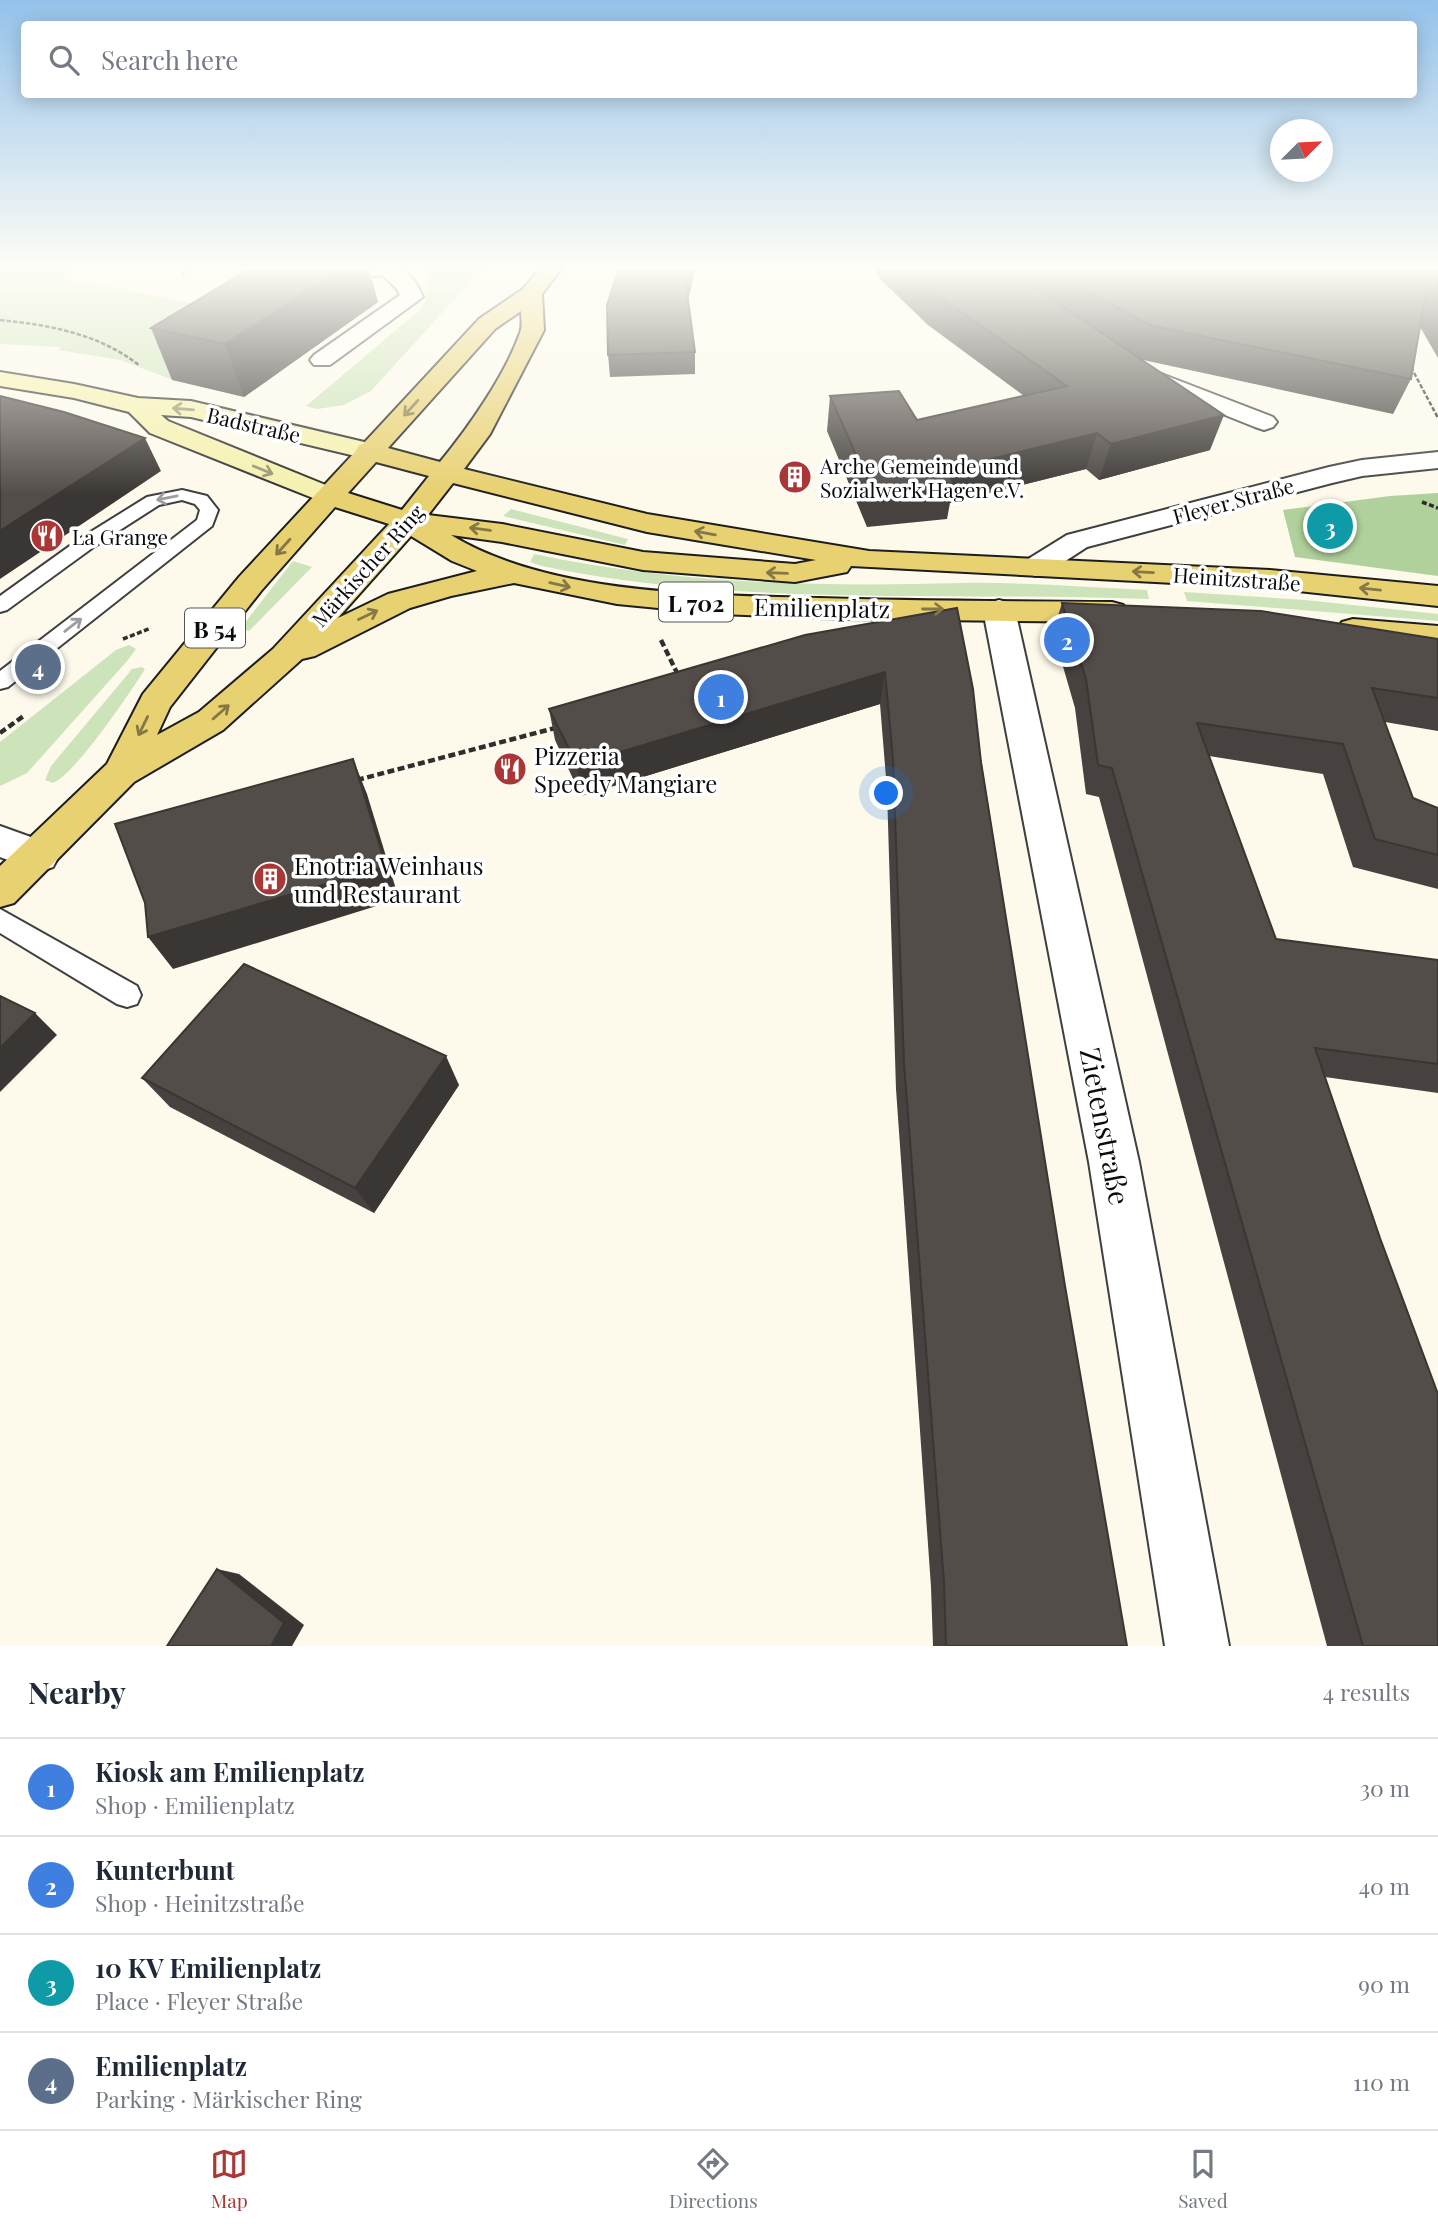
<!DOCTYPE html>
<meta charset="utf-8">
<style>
body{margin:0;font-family:"Playfair Display",serif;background:#f6f6f7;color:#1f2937}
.compass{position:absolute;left:1270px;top:119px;width:63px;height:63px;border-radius:50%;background:#fff;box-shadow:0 4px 18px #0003;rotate:66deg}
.you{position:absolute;left:887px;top:794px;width:24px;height:24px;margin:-18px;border:5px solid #fff;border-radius:50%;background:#1a73e8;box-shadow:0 0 0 10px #1a73e833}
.badge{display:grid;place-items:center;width:46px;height:46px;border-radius:50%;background:#aa3635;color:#fff;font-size:23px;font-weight:700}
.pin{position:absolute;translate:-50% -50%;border:4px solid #fff;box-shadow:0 2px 7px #0006}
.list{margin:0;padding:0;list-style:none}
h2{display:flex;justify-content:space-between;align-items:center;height:91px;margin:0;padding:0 28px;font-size:30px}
h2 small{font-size:23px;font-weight:400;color:#747a83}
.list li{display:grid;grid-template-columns:46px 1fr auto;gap:21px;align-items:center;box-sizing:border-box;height:98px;padding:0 28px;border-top:2px solid #e0e1e3}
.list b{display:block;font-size:26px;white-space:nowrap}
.list p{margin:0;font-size:23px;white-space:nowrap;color:#747a83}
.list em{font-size:23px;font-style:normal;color:#747a83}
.icon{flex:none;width:38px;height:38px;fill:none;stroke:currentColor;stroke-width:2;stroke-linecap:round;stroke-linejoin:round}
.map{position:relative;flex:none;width:1438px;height:1646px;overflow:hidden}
.search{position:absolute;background:#fff;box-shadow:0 4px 18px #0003;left:21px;right:21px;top:21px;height:77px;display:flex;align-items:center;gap:18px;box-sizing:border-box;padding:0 24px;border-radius:7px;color:#747a83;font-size:26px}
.sheet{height:483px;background:#fff}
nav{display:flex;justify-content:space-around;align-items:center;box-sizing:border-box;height:98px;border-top:2px solid #e0e1e3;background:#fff;font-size:19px;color:#747a83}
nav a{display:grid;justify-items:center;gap:4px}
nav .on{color:#aa3635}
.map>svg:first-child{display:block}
.green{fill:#cde3ba}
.forest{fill:#b1d19c}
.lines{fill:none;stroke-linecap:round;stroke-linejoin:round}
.lane-casing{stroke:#3f3f3f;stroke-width:4}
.street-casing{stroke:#3f3f3f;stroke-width:4}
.secondary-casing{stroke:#2e2e2e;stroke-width:4}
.primary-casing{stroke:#1d1d1d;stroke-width:4}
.path-far2{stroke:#2e2e2e;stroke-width:2.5;stroke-dasharray:4.5 2;stroke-linecap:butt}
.path-far1{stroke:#2e2e2e;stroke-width:3.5;stroke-dasharray:5 2.5;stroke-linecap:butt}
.path{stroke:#2e2e2e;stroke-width:4.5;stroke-dasharray:7 3.5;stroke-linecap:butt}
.lane{fill:#fff;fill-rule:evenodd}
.street{fill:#fff;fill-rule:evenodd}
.secondary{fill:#f5f1af;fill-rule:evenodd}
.primary{fill:#e8d171;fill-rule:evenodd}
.wall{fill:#47423f}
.shaded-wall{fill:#3a3633}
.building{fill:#534d49;stroke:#3a3633;stroke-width:2}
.oneway{stroke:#857844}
.oneway2{stroke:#98956e}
.oneway3{stroke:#9e9e9e}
.labels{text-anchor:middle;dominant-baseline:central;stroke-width:7;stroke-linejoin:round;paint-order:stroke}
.far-street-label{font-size:21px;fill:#0c0c0c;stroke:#fff}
.far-poi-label{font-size:21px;fill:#0c0c0c;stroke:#fff;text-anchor:start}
.shield{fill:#fff;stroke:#555;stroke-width:2}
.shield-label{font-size:23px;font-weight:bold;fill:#0c0c0c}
.street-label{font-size:24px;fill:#0c0c0c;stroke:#fff}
.poi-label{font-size:24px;fill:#0c0c0c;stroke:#fff;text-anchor:start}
.near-street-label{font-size:28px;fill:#0c0c0c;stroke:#fff}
</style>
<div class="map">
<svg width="1438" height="1646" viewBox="0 0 1438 1646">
<rect width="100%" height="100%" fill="#fdfaec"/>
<g class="green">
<path d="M0,265H81L60,278L212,307L173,380L120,360L58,350L61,347L0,344Z"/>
<path d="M430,265H489L459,294L371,391L344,405L317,409L306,406L421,309C430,294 425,281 430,265Z"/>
<path d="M511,509L628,539L625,545L503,516Z"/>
<path d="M534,554C675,584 817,587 961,583C1023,582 1085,587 1147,590L1149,599C947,591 742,608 542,566L530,562Z"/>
<path d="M293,561L312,567L249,631L240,629Z"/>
<path d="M1184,592L1305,600L1438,614V621L1187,601Z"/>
<path d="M129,645L136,649L128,660L27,773L0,786V742L116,650Z"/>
<path d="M142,667L145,669C130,693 76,773 53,783L45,780L51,766L128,674L132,669Z"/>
</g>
<path class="forest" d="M1438,493V576L1295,557L1283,510L1390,496Z"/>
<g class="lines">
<defs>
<g id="lane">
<path d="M313,265L358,268L402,265C381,283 341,277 316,271Z"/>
<path d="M182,490L207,496L218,510L212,526L8,687L0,689V671L197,520L200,510L195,504L182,500L159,505L95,546L7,610L0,612V596L81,538L147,497Z"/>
<path d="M0,909L137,986L141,995L137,1004L127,1007L117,1004L0,933Z"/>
</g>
<g id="street">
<path d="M379,265C403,265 414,276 423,297L330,365H314L310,360L314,355L400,295C395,282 384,280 377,269Z"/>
<path d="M1146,368L1273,417L1277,422L1273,427L1264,430L1255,427L1137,380L1134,375L1137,370Z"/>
<path d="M1438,452V468L1362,476L1332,483L1087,547L1047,573L1036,576L1025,573L1021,567L1025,561L1067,535L1329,467L1362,460Z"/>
<path d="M999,600L1010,603L1015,610L1139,1162L1229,1646H1165L1089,1162L983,610L988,603Z"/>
<path d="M0,826L53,845L59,856L53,867L39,872L0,857Z"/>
</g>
<path id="secondary" d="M0,372L74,384L138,398L191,401L377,445L381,451L377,457L368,459L191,417L161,415L168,421L338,490L342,496L338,502L328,504L150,433L129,412L74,398L0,386Z"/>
<g id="primary">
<path d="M543,265H564L542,294L544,330L490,434L464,469L647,514L869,551L1270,570L1438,586V606L1270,588L851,566L847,572L795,582L643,570L502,542L451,535C550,595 706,595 819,598C917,601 1014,601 1112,602L1123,605L1128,612L1123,619L1112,622L844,619L720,614L617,604L514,583L451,596L410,608L315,656L302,659L223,730L134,782L14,903L0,907V866L107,764L143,694L239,577L355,452L359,445L363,444L479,319L523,289ZM521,311C521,318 523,326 520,333C505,375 469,427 440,462L388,448L495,329ZM376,462L429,476L402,510L348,493ZM453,483L647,532L816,560L795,564L643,552L502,524L428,515ZM335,507L389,524L273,649L199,712L157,735L170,707L261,591ZM411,536L452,561L477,571L388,594L338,618Z"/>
<path d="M1353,619L1438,626V648L1342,636L1337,629L1342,622Z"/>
</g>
</defs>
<use href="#lane" class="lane-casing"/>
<use href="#street" class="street-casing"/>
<use href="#secondary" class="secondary-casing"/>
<use href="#primary" class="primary-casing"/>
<g class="path-far2">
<path d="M182,275L191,265"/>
<path d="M0,320C50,325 100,334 140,366"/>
<path d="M1411,367L1438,418"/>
</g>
<g class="path-far1">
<path d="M1422,502L1438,508"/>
<path d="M123,639L151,628"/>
</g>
<g class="path">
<path d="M661,640L679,677"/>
<path d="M0,733L25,715"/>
<path d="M357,780L555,728"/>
</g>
<use href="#lane" class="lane"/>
<use href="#street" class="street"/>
<use href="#secondary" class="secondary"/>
<use href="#primary" class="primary"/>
</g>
<g class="wall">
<path d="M627,265H696L688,299L695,352V374L610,377L608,355Z"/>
<path d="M872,265H1438V358L1420,327L1411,379L1393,414L1143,360L1210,450L1099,480L1086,469L950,503L947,519L867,527L827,431L830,396L917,420L1024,396L928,325L880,279Z"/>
<path d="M378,302L244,397L172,380L151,328Z"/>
<path d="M1062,603L1438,639V731L1385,722L1413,798L1438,808V889L1353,867L1323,774L1209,756L1276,939L1438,960V1093L1325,1077L1438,1646H1327L1099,797L1086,794L1075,708L1053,632Z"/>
<path d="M957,608L1065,1286L1127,1646H933L931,1587L896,1089L887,790L880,704L581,796L555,740L549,709Z"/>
<path d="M142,1078L459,1085L374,1213L170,1107Z"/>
</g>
<g class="shaded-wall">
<path d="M347,265H368L378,302L244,397L225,344Z"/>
<path d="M691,265H696L687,306L686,285Z"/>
<path d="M1224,415L1210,450L1099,480L1111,444Z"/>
<path d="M1097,433L1086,469L950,503L954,483L946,470Z"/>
<path d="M145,438L161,471L0,579V531Z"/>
<path d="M885,672L880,704L581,796L577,765Z"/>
<path d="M353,759L367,794L399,899L173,969L148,937Z"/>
<path d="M35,1013L57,1035L0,1092V1048Z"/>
<path d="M446,1056L459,1085L374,1213L355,1188Z"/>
<path d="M217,1569L239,1574L304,1625L292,1646H271Z"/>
</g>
<g class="building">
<path d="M256,265H347L225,344L151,328Z"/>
<path d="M627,265H691L686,285L695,352L608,355L607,305L619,269L626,270Z"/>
<path d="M903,265H1004L1014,274L1224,415L1111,444L1097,433L946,470L954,483L872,491L830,396L899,391L917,420L1067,386L933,292Z"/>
<path d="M1044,265H1355L1374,270L1383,265H1438V295L1428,280L1411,379L1153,326L1064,280Z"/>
<path d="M0,396L64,412L145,438L0,531Z"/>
<path d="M1062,603L1261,611L1438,639V698L1372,688L1413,798L1438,808V855L1375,839L1343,744L1197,723L1276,939L1438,960V1064L1315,1048L1380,1238L1438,1394V1646H1363L1112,768L1098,765L1086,679Z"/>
<path d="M957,608L973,689L981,762L1065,1286L1127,1646H946L944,1582L904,1063L893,759L885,672L577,765L549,709L805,635Z"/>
<path d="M353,759L386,866L148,937L145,903L115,824Z"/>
<path d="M244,964L446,1056L355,1188L142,1078Z"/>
<path d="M0,996L35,1013L0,1048Z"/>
<path d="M217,1569L284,1623L271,1646H167Z"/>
</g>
<defs><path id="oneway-shaft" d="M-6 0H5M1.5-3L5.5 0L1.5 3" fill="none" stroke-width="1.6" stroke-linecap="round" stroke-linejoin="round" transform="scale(1.75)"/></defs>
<g class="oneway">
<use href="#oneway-shaft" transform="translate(411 408) rotate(132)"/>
<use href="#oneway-shaft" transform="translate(480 529) rotate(-172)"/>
<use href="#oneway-shaft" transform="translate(705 533) rotate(-170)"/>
<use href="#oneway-shaft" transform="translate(283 547) rotate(132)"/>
<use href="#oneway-shaft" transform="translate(1143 572) rotate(-177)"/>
<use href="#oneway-shaft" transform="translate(777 573) rotate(-178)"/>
<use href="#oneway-shaft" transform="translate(560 585) rotate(13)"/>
<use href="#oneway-shaft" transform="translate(1370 589) rotate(-174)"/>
<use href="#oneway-shaft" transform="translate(933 609)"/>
<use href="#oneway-shaft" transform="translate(368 615) rotate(-25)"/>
<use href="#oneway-shaft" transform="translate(221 712) rotate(-41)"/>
<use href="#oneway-shaft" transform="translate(143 726) rotate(116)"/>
</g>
<g class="oneway2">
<use href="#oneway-shaft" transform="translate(183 409) rotate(-175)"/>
<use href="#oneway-shaft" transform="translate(263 470) rotate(22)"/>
</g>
<g class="oneway3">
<use href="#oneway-shaft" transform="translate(167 498) rotate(169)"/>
<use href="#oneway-shaft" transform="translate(73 625) rotate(-38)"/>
</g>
<linearGradient id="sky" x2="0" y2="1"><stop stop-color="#94c2ea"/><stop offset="0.54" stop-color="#fefdf6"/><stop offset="1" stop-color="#fefdf6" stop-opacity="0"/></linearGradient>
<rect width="1438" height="495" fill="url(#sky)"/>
<defs>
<symbol id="building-disc" viewBox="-11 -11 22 22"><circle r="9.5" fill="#aa3635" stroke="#fff"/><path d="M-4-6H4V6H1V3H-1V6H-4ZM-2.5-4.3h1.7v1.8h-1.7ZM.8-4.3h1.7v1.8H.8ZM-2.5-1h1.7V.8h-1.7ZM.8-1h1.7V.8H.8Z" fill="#fff"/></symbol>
<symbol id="restaurant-disc" viewBox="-11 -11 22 22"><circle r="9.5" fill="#aa3635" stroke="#fff"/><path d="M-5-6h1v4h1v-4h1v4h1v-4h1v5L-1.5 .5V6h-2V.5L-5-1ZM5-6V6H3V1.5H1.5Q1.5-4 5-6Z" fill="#fff"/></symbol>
</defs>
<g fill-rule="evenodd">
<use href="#building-disc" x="776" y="458" width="38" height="38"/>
<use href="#restaurant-disc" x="28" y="517" width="38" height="38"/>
<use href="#restaurant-disc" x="491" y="750" width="38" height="38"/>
<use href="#building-disc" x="251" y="860" width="38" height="38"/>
</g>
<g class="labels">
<g class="far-street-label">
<text transform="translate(254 424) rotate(13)">Badstraße</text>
<text transform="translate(1233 500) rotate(-15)">Fleyer Straße</text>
<text transform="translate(367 565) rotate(-48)">Märkischer Ring</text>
<text transform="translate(1237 578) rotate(4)">Heinitzstraße</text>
</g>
<g class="far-poi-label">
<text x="820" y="465">Arche Gemeinde und<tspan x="820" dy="24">Sozialwerk Hagen e.V.</tspan></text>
<text x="72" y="536">La Grange</text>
</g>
<g class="shield">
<rect x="659" y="582.5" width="74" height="39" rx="5"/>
<rect x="185" y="608.5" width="60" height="39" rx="5"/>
</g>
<g class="shield-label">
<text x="696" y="602">L 702</text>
<text x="215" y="628">B 54</text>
</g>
<g class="street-label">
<text transform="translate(822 607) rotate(1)">Emilienplatz</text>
</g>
<g class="poi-label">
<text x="534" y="755">Pizzeria<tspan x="534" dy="28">Speedy Mangiare</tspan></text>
<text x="294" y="865">Enotria Weinhaus<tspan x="294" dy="28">und Restaurant</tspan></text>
</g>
<g class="near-street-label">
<text transform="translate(1106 1126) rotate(79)">Zietenstraße</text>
</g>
</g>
</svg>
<svg class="compass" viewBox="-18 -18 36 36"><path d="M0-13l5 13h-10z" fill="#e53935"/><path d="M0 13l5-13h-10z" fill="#747a83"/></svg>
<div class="you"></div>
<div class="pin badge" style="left:721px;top:697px;background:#3f7fe0">1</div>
<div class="pin badge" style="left:1067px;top:640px;background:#3f7fe0">2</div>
<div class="pin badge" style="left:1330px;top:526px;background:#0f9aa8">3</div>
<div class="pin badge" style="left:38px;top:667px;background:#5c6f8a">4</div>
<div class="search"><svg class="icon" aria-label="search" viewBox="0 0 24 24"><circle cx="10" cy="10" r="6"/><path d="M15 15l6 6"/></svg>Search here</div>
</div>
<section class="sheet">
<h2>Nearby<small>4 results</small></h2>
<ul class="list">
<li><span class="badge" style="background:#3f7fe0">1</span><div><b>Kiosk am Emilienplatz</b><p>Shop · Emilienplatz</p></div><em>30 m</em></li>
<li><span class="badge" style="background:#3f7fe0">2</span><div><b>Kunterbunt</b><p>Shop · Heinitzstraße</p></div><em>40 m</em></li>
<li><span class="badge" style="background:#0f9aa8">3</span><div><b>10 KV Emilienplatz</b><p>Place · Fleyer Straße</p></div><em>90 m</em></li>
<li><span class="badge" style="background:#5c6f8a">4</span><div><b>Emilienplatz</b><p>Parking · Märkischer Ring</p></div><em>110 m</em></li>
</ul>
</section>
<nav>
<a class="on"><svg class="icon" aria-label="map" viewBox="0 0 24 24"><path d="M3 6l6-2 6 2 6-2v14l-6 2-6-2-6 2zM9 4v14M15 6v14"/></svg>Map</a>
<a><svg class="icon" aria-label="directions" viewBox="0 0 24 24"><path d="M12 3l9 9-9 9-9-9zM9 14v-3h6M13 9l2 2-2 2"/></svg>Directions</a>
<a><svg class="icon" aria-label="saved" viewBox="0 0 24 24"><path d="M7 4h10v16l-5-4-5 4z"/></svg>Saved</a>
</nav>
